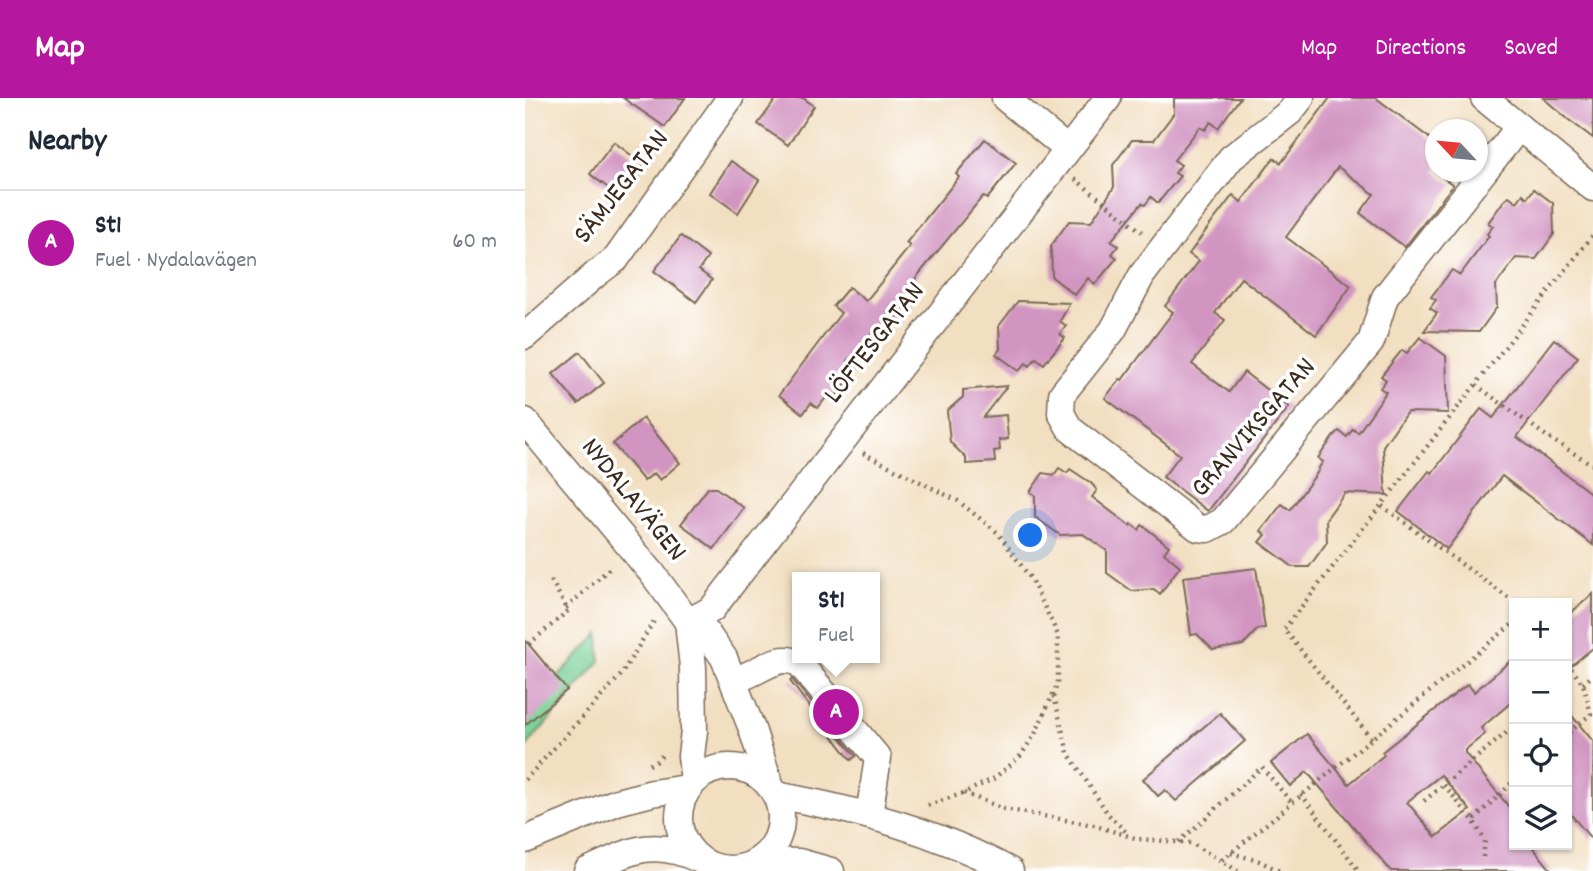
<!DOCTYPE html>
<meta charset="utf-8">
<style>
body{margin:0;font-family:Dekko,sans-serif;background:#f2f2f3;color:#1f2937}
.controls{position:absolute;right:21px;bottom:21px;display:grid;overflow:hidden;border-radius:0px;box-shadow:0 2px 5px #0004}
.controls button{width:63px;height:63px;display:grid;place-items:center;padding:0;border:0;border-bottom:2px solid #e0e1e3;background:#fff;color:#1f2937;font:35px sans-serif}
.compass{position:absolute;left:900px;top:21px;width:63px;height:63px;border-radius:50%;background:#fff;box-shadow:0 2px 5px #0004;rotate:296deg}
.you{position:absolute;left:506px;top:438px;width:24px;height:24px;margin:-18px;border:5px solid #fff;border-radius:50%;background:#1a73e8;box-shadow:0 0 0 10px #1a73e833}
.badge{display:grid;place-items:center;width:46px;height:46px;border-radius:50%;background:#b5179e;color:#fff;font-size:23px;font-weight:700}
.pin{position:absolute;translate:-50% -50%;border:4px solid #fff;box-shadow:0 2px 7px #0006}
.popup{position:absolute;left:267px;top:474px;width:88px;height:91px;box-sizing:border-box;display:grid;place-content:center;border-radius:0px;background:#fff;filter:drop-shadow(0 2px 5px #0005);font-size:23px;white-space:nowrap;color:#747a83}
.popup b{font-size:26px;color:#1f2937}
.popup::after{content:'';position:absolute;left:50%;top:100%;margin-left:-14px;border:14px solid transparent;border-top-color:#fff}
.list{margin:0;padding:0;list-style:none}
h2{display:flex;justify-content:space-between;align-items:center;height:91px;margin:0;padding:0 28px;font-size:30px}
h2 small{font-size:23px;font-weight:400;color:#747a83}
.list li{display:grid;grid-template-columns:46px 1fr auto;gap:21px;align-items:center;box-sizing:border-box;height:105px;padding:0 28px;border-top:2px solid #e0e1e3}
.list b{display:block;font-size:26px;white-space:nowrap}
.list p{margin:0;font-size:23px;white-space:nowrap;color:#747a83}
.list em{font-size:23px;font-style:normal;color:#747a83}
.icon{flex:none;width:38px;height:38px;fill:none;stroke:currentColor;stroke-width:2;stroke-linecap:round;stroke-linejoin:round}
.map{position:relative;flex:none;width:1068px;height:773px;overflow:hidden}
header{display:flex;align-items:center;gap:42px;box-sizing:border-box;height:98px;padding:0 35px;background:#b5179e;color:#fff}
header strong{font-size:33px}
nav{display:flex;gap:38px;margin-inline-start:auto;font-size:24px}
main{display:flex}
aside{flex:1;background:#fff}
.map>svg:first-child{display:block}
.green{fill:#76ce93;stroke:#587c58;stroke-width:2}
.building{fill:#d295c2;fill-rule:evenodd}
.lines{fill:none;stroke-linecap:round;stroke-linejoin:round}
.minor-casing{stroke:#7b6957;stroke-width:29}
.path{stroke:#7b6957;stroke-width:4.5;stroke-dasharray:2 5;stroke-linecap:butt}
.minor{stroke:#fff;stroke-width:26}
.labels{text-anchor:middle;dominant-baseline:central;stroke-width:7;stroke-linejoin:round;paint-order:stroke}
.street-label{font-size:28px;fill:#3b2a1e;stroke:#fff}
</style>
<header>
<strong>Map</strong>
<nav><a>Map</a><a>Directions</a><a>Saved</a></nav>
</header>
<main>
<aside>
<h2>Nearby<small></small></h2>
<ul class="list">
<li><span class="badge">A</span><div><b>St1</b><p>Fuel · Nydalavägen</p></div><em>60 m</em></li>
</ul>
</aside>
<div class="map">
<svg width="1068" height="773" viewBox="0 0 1068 773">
<rect width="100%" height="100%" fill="#fff"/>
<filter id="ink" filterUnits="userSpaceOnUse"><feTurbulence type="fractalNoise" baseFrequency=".0143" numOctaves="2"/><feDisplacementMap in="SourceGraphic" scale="14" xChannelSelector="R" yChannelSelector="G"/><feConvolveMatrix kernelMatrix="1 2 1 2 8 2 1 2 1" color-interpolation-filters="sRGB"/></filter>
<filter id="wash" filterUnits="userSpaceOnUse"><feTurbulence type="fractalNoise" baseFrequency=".00686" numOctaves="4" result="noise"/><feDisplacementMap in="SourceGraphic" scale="28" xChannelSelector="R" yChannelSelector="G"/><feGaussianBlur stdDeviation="1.57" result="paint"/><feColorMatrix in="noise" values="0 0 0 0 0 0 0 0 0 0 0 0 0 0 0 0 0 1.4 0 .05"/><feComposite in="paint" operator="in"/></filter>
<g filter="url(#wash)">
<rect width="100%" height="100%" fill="#f2dfc1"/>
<path class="green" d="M74,536L75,563L0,650V612Z"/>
<g id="blocks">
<g class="building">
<path d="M98,0H160L140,29Z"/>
<path d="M252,0H278L289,8L263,47L233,26Z"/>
<path d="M649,0H715L693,30L686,24L680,32L675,29L649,62L656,67L650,75L655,78L633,105L626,99L620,107L617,105L586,143L593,148L587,156L592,160L570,186L563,180L550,197L527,179L526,148L544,123L566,124L589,89L588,67L607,42H629L649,15Z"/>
<path d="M805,0H851L911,45V74L928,87L880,149L835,115L849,96L813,69L761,139L826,188L791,237L716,180L690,215L700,222L667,266L704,294L719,274L764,309L683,413L638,379L655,357L580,300L595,281L597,282L648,214L640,208L674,163L664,156L682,131L708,97L716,104L749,60L756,65Z"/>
<path d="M1018,0H1068V40L1044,22Z"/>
<path d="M460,41L491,65L462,101L458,98L381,192L389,199L361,233L354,227L323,263L332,271L308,302L303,297L293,310L286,305L278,316L254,297L316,215L308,208L324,189L341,203L385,148L381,145L434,79L431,76Z"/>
<path d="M89,44L119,67L95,99L65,76Z"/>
<path d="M206,63L234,82L213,115L185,95Z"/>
<path d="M1009,91L1028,105L1029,136L1011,161L991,160L971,187L972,209L954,234L899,233L912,215L905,210L911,202L906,199L927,172L935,177L964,138L962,136L968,128L963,125L978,104L984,98L992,104L998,96L1002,100Z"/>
<path d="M156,138L183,159L174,172L187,182L171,204L129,173Z"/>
<path d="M493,203L545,205L535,223L541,228L535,236L540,240L519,266L511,260L505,268L501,265L494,273L471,256L475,251L474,228Z"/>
<path d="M895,239L921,258L923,315L882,314L858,348L861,397L820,395L801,421L802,444L784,469H768L735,444L741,437L736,433L757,406L765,412L794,372L793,371L798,364L793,360L808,339L814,333L822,339L828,331L833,335L861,294L855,290L861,282L856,278L877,252L882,255Z"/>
<path d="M1029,241L1053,259L992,339L1068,397V447L977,378L922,451L873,413L904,373L907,375L956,311L968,320Z"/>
<path d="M55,254L79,285L53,306L28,276Z"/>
<path d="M482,288L458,319L481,317L483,341L474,342L475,352L469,353L470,364L441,366V360L425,344L422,313L438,299V292Z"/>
<path d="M118,320L155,365L135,382L129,375L119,383L88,346Z"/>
<path d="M534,370L542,375L545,371L566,385L572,392L567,399L605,428L606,426L614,432L617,427L644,448L639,455L655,468L635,496L629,491L607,493L582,475V453L558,436L535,437L510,419V397L505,394L518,375L529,377Z"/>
<path d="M183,390H191L219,410L189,451L156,426Z"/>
<path d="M731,470L740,530L733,531L718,547L688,552L672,536L666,537L658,479Z"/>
<path d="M1068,496V550L1042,571V518Z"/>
<path d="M0,542L42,592L0,627Z"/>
<path d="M989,560V602L956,630L960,636L940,652V655L989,715V747H1006L1027,773H866L782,674L765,688L746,665L782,636L824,686L859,657L857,654L943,586L949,594ZM916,677L945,712L911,739L882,704Z"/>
<path d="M267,581L331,658L326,662L265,583Z"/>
<path d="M1042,612L1068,643V743L1042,712Z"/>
<path d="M695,615L720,643L651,703L640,692L633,698L618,681Z"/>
</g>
</g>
</g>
<g filter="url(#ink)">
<use href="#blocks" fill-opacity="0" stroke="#7b6957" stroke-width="2"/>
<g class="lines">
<defs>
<g id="minor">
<path d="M480,0L542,51"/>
<path d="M776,0L765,14L706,60L617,177L588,232L537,296L536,315L545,331L673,430L683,431L698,423L846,244L860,199L994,29"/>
<path d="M959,0L1068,90"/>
<path d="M0,238L71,176L91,161L205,0"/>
<path d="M0,323L127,475L163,524L180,533L199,560L227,631L245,687"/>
<path d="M163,524L187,511L583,0"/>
<path d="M163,524L168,569L169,633L166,658L169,683"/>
<path d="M208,582C232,578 252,552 275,566L353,660L344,717"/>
<circle cx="205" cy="720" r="51"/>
<path d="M251,697C332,712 412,733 485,773"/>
<path d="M0,742L92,704L127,695L162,690"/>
<path d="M232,763L274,764L306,773"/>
<path d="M62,773C106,753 128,739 175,762"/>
</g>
</defs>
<use href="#minor" class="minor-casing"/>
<g class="path">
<path d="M550,81L617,134"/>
<path d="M951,287L1024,340L1068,367"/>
<path d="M338,355L433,403L473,435L506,481L533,537V585L510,636L494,660L468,681L439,695L401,708"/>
<path d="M857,408L990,505"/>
<path d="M41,510L85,470"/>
<path d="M4,546L43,513L25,480"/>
<path d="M1042,565L1058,586L1066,616L1042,636"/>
<path d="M1058,586L1068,577"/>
<path d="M529,598L543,655L583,716L603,736"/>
<path d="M846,640L759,531L1068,137"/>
<path d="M124,667L132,663L138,656"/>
<path d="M0,682L96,577L129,523"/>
<path d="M919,687L948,722"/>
<path d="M439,695L479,711L568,727L613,741L666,745L713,773"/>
<path d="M776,696L834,773"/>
<path d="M899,703L987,630L989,632"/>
<path d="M654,744L737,669L766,704"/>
<path d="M706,755L734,763L755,773"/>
<path d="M958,759L960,743L948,722L989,683"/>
<path d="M697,762L989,525"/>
</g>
<use href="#minor" class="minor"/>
</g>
</g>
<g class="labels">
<g class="street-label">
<text transform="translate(98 90) rotate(-52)">SÄMJEGATAN</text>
<text transform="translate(351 246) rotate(-52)">LÖFTESGATAN</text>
<text transform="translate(730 331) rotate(-49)">GRANVIKSGATAN</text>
<text transform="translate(107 403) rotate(51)">NYDALAVÄGEN</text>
</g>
</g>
</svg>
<div class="controls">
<button>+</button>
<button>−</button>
<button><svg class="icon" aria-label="locate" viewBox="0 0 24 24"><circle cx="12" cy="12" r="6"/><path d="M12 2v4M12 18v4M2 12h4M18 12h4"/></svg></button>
<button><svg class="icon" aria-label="layers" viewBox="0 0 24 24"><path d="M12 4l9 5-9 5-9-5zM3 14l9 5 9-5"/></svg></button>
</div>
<svg class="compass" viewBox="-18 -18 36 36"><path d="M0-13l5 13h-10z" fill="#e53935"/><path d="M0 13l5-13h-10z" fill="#747a83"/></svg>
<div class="you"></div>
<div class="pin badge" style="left:311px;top:614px">A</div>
<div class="popup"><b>St1</b>Fuel</div>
</div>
</main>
